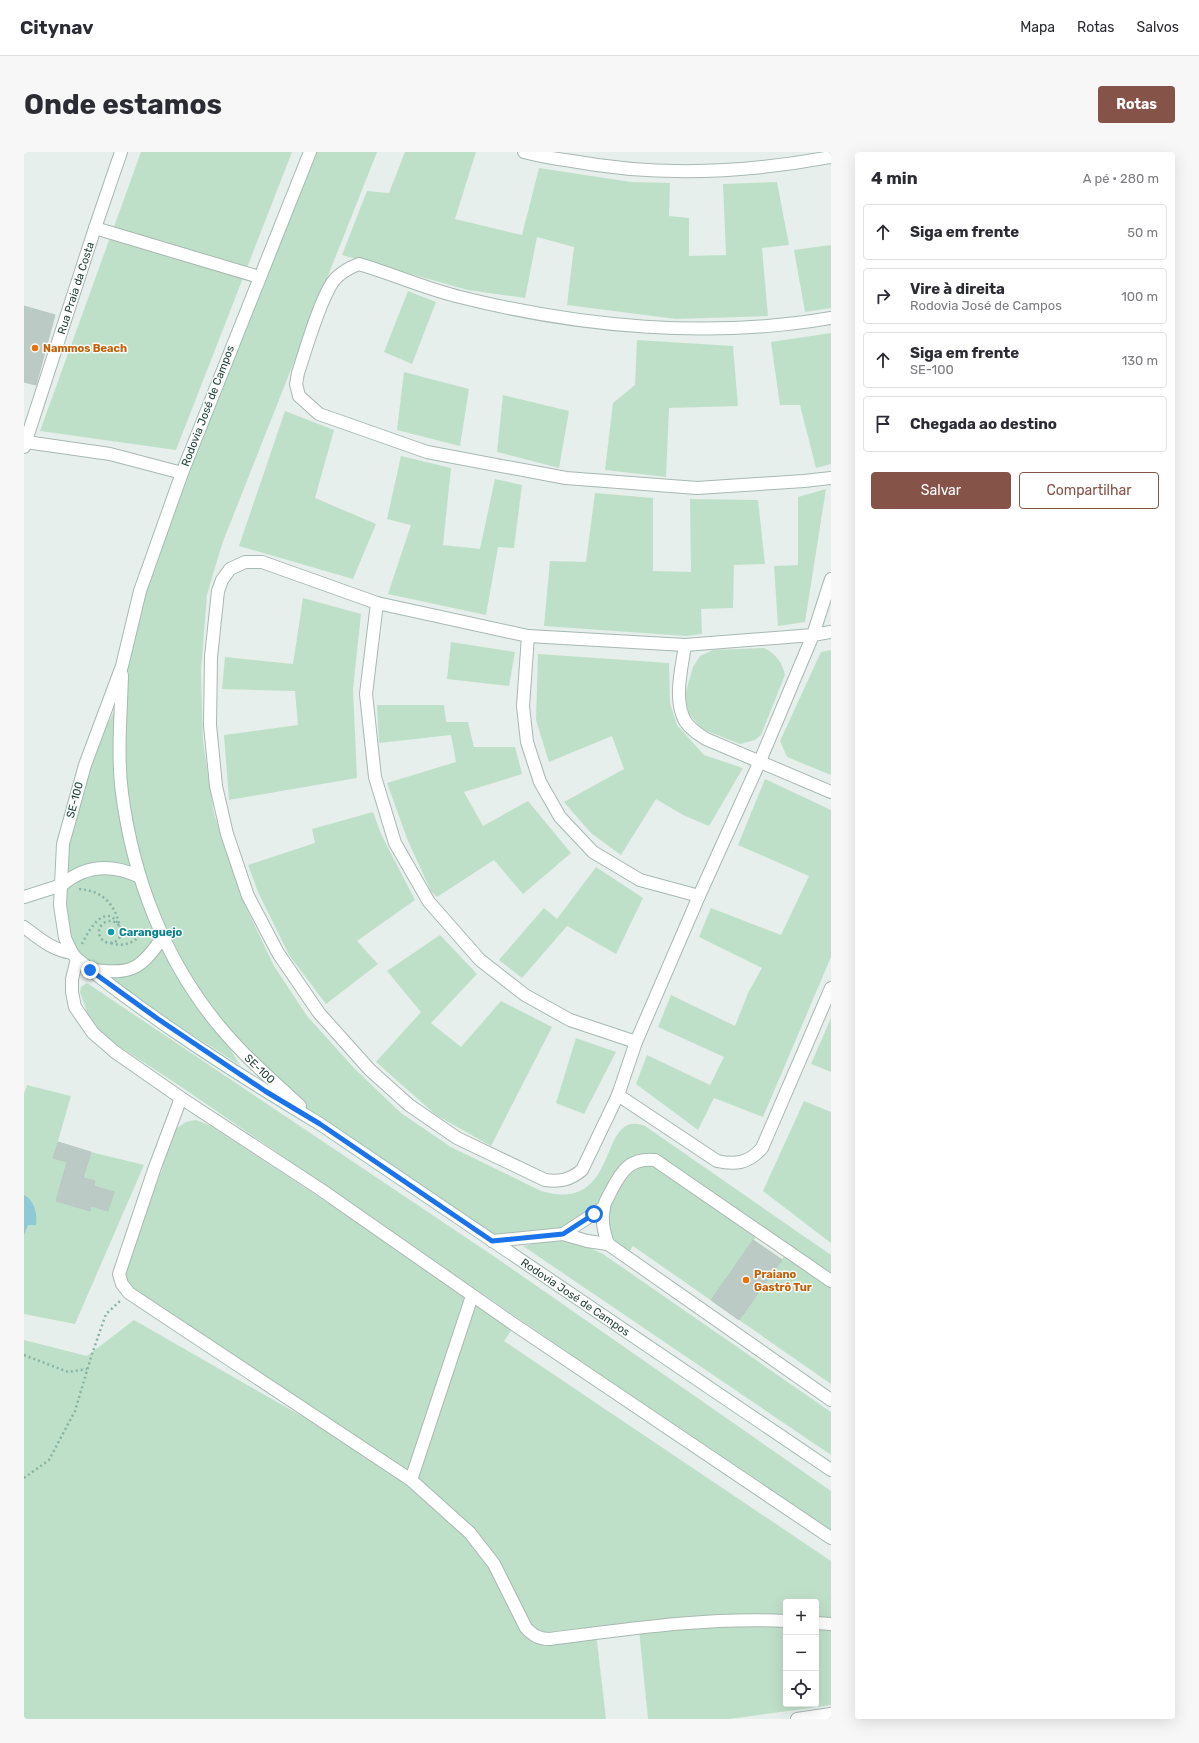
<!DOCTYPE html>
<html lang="pt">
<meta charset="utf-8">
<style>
body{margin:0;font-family:Rubik,sans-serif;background:#f7f7f7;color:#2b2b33}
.controls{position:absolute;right:12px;bottom:12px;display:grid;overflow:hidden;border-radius:4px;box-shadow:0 4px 16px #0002}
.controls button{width:36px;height:36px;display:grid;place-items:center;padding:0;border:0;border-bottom:1px solid #e1e1e2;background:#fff;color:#2b2b33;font:20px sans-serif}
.stop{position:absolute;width:12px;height:12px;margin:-9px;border:3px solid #1a73e8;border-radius:50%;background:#fff}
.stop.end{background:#1a73e8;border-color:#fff;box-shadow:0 1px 4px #0008}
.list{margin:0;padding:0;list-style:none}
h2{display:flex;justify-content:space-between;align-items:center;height:52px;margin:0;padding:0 16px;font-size:17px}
h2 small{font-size:13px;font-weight:400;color:#7c7c81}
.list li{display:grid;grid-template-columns:26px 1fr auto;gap:12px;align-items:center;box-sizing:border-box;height:56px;margin:0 8px 8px;padding:0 8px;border:1px solid #e1e1e2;border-radius:4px}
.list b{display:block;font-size:15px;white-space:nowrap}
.list p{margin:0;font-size:13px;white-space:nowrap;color:#7c7c81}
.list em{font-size:13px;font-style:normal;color:#7c7c81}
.actions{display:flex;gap:8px;padding:12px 16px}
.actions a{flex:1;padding:9px 0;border:1px solid #855347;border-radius:4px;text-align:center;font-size:14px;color:#855347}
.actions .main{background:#855347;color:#fff}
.icon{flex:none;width:22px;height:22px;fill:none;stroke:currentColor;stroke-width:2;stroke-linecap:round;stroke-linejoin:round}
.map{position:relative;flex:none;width:807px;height:1567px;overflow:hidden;border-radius:4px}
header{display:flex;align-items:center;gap:24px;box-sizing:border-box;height:56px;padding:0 20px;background:#fff;border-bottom:1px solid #e1e1e2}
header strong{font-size:19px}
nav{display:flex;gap:22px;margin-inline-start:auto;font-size:14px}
.intro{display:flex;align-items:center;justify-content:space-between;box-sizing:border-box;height:96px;padding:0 24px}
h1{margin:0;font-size:28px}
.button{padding:10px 18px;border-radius:4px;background:#855347;color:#fff;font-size:14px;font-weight:700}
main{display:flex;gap:24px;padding:0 24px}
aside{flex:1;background:#fff;border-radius:4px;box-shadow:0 4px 16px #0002}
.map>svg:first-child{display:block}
.green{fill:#bfe0c8;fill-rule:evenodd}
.water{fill:#8ec9d4}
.building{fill:#bbcac4;stroke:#b8c9c2}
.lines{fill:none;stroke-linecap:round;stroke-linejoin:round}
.minor-casing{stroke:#a8b8b2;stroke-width:14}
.secondary-casing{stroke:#a4bbb3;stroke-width:14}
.path{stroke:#86b3a5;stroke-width:2.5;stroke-dasharray:2 3;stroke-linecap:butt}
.minor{stroke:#fff;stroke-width:12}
.secondary{stroke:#fff;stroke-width:12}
.route{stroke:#1a73e8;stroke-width:5}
.food-dot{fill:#e8710a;stroke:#f7fbf9;stroke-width:1.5}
.culture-dot{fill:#0f9aa8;stroke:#f7fbf9;stroke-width:1.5}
.labels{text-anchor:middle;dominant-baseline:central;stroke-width:3;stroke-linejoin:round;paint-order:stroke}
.street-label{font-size:11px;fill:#24423a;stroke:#f7fbf9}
.food-label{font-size:11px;font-weight:bold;fill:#c56008;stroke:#f7fbf9;text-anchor:start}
.culture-label{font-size:11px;font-weight:bold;fill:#0d838f;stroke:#f7fbf9;text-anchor:start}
</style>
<header>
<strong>Citynav</strong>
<nav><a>Mapa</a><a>Rotas</a><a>Salvos</a></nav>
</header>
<div class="intro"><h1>Onde estamos</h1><a class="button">Rotas</a></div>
<main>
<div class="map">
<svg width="807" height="1567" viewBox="0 0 807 1567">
<rect width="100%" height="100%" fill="#e6efeb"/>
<g class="green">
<path d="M117,0H268L152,298L16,279Z"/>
<path d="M286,0H353L198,392L183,443L177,519L179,589L190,662L218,747L250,814L283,864L330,916L377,961L427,995L517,1039C599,1063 572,955 621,974L807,1103V1232L609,1094L602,1105L584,1092L579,1055L539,1082L468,1089L296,972L180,855L216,913L66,818L53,807L39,771V692L61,613L91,558L96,580L98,514L116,439ZM735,1079L764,1099L758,1107L730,1088Z"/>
<path d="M381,0H452L431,67L498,83L515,16L607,30L646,31L645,64L665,66V104L702,103L699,32L753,30L765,93L738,96L744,164L652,167L543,153L550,95L513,85L501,146L444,138L318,103L343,39L365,41Z"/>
<path d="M807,93V156L781,160L770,98Z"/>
<path d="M384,139L412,150L388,212L360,200Z"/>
<path d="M807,181V312L792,316L776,253H756L747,190Z"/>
<path d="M613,188L709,194L714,254L645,256L642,325L581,318L589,251L611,233Z"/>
<path d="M380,220L445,237L436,294L373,278Z"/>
<path d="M479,243L545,259L535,316L473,300Z"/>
<path d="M261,259L310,278L291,346L352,372L329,427L215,394Z"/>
<path d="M377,304L427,316L419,393L456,397L471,327L498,333L490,396L474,395L462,463L364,442L387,373L363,367Z"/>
<path d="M802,337L781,470L754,474L750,414L774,413V345Z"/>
<path d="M571,341L629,346V419L667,420L666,347L734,348L741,412L710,413L709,456L677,457L678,482L662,484L520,474L526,409L562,410Z"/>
<path d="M279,446L337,462L329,537L333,626L205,648L200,583L274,573L271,539L198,537L201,505L269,512Z"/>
<path d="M427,490L491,500L485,534L423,527Z"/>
<path d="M740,496C752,502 758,510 761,523L737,583L731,588L716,592L678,577L665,562L661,543L669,515L676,504L689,498Z"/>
<path d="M807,498V623L763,605L756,589L797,500Z"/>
<path d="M514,502L645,511L646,551L653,573L680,603L719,616L685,674L659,663L632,647L597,703L567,681L540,650L600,617L588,584L525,610L512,568Z"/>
<path d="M353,553H420L422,570H444L450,595H491L498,622L440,640L459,674L504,649L547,701L499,742L470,708L413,745L407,739L384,689L363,631L432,610L427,583L355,591Z"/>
<path d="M741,627L807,658V805L739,965L690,946L674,978L612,932L623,903L686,933L700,905L634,875L647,843L711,874L724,841L738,816L675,785L687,756L757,783L785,724L714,693Z"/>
<path d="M349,660L357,682L391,748L333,789L354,812L302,852L265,803L234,740L224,713L291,691L288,677Z"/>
<path d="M572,715L619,746L592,802L543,774L498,826L475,808L520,756L533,767Z"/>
<path d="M416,783L453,822L407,871L437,895L477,849L528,875L467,994L412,963L352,910L397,860L363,819Z"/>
<path d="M63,831L471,1105L807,1339V1381L156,934L87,889L71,874L64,863L56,840L57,835Z"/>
<path d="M807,866V920L787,912Z"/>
<path d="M552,886L592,900L560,962L532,951Z"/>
<path d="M3,933L47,944L29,1006L43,1010L32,1049L66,1058L67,1054L84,1059L90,1040L75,1035L74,1038L59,1026L67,1000L120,1013L51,1172L0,1162V942Z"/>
<path d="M780,949L807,960V1091L739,1039Z"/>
<path d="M172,968L185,973L491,1173L480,1189L807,1409V1553L705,1567H624L615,1477L572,1481L582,1567H0V1188L63,1204L110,1168L354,1308L105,1141L95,1122L138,1018L145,986L153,976L162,970ZM762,1450H792V1552H762Z"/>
<path d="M539,1089L557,1092L579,1102L807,1260V1303L499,1094L520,1090Z"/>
</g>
<path class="water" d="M0,1043C10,1047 14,1063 12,1073H4L0,1083Z"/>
<g class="building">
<path d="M0,154L31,163L12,233L0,230Z"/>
<path d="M34,990L67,1000L59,1026L71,1029L70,1034L90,1040L84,1059L67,1054L66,1059L32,1049L43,1010L29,1006Z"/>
<path d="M729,1088L758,1108L715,1168L687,1148Z"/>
</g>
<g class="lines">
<defs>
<g id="minor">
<path d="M500,0C515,4 532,7 548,9C634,25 721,21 807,5"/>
<path d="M71,76L235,125"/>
<path d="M807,166C686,187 555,175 436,145C402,137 369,122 335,112C327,115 319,119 312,126C298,140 281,200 274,221L272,232L275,244L295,262L403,300L542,326L673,336L780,329L807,326"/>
<path d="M2,290L86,302L158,321"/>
<path id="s1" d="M0,295L71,76L97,0"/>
<path d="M807,427L789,483L736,609L675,744L612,890L594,943L558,1018C546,1028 536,1030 521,1028L433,986L385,953L346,918L295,861L254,801L224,744L203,682L192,634L186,573L187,505L194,439L198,428L206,417L221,410H238L353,451L504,484L661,493L789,483L807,480"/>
<path d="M353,451L342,542L351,625L371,691L405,750L456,808L501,843L546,868L612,890"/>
<path d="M504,484L499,554L503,590L516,630L536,665L569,700L616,728L675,744"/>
<path d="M661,493C658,515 649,547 661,569C666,577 674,582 682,587L807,640"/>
<path d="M0,745L38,733"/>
<path d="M0,775C16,787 28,798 48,801"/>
<path d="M53,807L48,827V840L51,855L69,881L91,900L157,946L296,1037L491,1173L807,1386"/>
<path d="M594,943L693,1009C712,1013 725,1011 738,996L807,836"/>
<path d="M157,946L131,1015L95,1122L98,1132L105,1141L387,1328L446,1381L470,1412L502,1476C510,1484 515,1487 526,1487C604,1477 683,1465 762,1469"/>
<path d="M539,1082L580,1055"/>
<path d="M468,1089L539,1082L563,1089L584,1092L807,1248"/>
<path d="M584,1092C580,1081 577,1068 580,1056C580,1050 585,1044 587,1039C598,1018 606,1006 631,1008L807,1129"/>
<path d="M387,1328L448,1144"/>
<path d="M792,1471L807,1472"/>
<path d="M773,1567L807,1562"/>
</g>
<g id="secondary">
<path id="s2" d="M286,0L158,321L116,439L98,514L61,613L39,692L36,753L41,786L48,801L53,807C128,868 213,922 296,972L807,1318"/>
<path id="s3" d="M98,523C97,562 93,603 98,641C109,726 141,809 196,875C220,904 248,928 276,954"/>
<path d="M38,733C61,713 87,712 114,724"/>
<path d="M68,818C106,822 116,819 138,786"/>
</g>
</defs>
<use href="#minor" class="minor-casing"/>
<use href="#secondary" class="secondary-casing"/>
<g class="path">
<path d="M55,737C79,739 91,752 96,775"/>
<circle cx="86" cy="780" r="11"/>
<path d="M87,791C102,796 113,789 122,777"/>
<path d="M58,792C63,781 81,749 94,772"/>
<path d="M0,1203L44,1220L63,1217"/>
<path d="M0,1326L25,1308L51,1259L68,1202L82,1162L96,1149"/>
</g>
<use href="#minor" class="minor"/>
<use href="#secondary" class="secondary"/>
</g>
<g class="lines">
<path class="route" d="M66,818L134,867L241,939L296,972L468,1089L539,1082L570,1062"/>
</g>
<g class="food-dot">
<circle cx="11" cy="196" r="4"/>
<circle cx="722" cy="1128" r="4"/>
</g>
<circle class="culture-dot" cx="87" cy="780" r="4"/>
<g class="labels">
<g class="street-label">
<text stroke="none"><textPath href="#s1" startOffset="167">Rua Praia da Costa</textPath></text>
<text transform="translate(184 254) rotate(-69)">Rodovia José de Campos</text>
<text transform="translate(51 648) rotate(-75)">SE-100</text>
<text stroke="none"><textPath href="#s3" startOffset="433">SE-100</textPath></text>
<text stroke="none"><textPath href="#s2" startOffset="1457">Rodovia José de Campos</textPath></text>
</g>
<g class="food-label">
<text x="19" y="196">Nammos Beach</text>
<text x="730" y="1122">Praiano<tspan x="730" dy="13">Gastrô Tur</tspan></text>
</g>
<g class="culture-label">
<text x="95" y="780">Caranguejo</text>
</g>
</g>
</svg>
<div class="controls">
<button>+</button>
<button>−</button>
<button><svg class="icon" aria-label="locate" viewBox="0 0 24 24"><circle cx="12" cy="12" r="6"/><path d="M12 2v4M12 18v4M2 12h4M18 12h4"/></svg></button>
</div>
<div class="stop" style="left:570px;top:1062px"></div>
<div class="stop end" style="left:66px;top:818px"></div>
</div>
<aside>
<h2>4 min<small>A pé · 280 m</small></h2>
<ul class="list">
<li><svg class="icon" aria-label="ahead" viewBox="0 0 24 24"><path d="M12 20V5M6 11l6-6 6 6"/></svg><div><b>Siga em frente</b></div><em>50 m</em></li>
<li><svg class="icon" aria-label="right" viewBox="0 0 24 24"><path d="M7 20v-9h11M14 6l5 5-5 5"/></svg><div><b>Vire à direita</b><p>Rodovia José de Campos</p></div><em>100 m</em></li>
<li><svg class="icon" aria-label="ahead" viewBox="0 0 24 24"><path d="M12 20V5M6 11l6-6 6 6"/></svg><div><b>Siga em frente</b><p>SE-100</p></div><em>130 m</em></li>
<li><svg class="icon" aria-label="arrive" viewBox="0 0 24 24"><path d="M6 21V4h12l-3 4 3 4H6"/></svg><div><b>Chegada ao destino</b></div></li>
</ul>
<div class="actions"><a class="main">Salvar</a><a>Compartilhar</a></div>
</aside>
</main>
